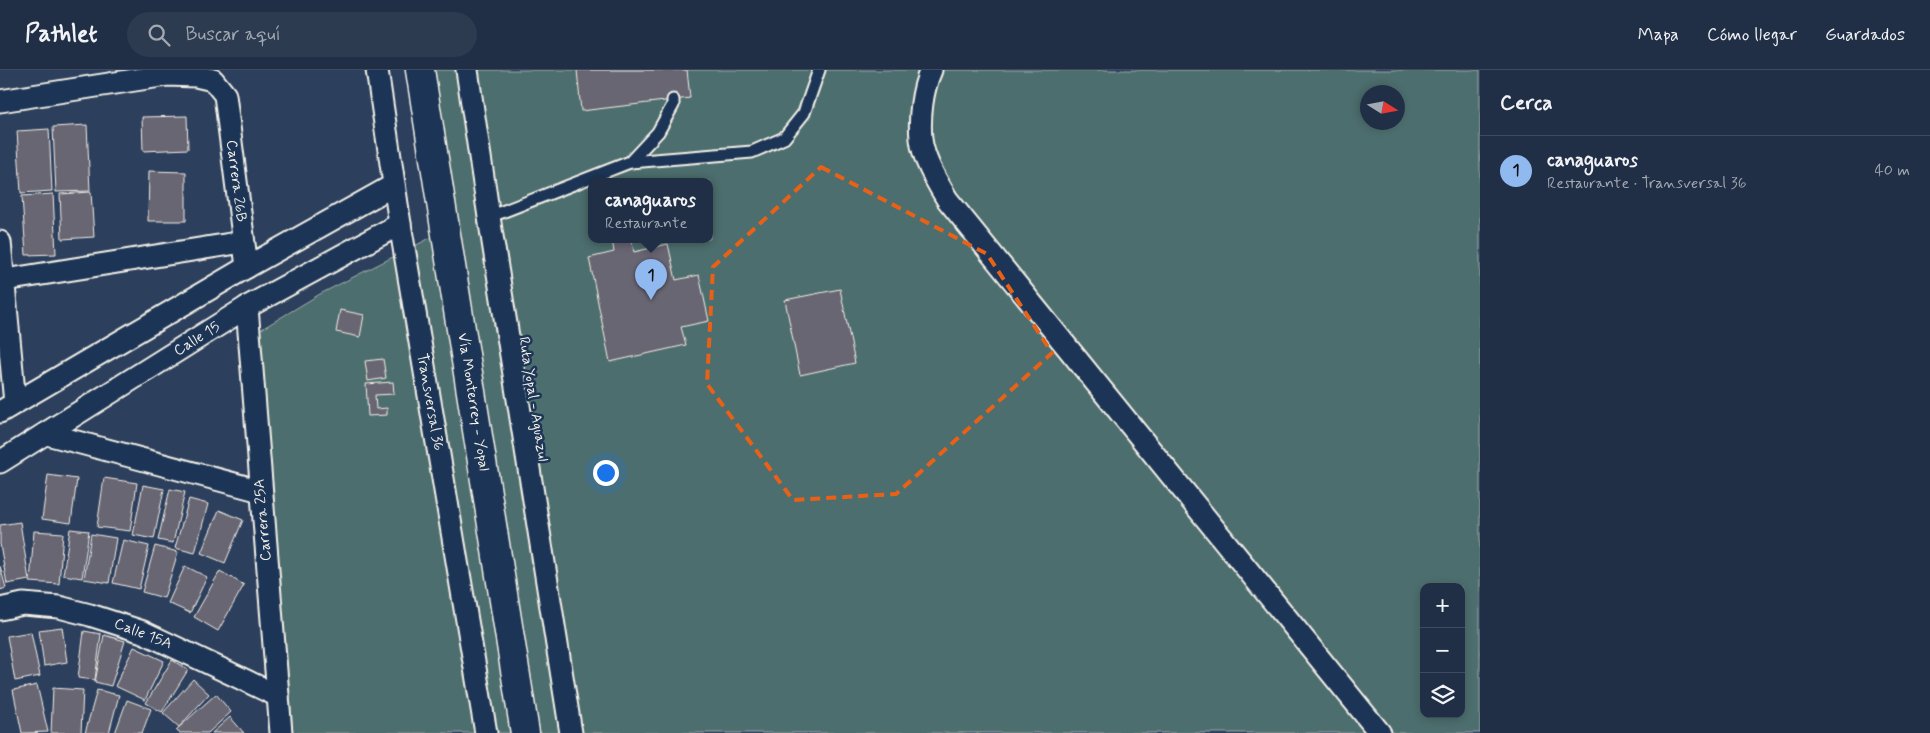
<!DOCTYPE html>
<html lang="es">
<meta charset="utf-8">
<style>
body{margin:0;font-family:Mynerve,sans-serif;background:#2d3b51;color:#f1f3f6}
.controls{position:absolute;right:15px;bottom:15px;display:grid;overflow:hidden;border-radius:10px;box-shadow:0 2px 8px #0003}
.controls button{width:45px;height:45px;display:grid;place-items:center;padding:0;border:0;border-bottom:1px solid #3e4a5f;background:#212f46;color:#f1f3f6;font:25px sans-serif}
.compass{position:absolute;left:1360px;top:15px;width:45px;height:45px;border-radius:50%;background:#212f46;box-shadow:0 2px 8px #0003;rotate:101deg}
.you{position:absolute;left:605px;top:402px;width:18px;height:18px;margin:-12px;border:4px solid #fff;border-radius:50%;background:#1a73e8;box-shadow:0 0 0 8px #1a73e833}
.badge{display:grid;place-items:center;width:32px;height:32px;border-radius:50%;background:#90b9f0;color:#111;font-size:16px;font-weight:700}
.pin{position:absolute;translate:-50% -41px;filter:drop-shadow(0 1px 2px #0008)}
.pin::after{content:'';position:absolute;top:26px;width:18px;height:15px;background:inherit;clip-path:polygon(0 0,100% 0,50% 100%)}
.popup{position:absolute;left:588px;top:108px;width:125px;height:65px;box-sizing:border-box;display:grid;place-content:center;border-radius:10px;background:#212f46;filter:drop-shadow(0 1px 4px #0005);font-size:16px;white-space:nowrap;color:#a2a9b3}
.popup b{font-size:19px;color:#f1f3f6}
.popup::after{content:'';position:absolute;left:50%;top:100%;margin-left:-10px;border:10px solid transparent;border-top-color:#212f46}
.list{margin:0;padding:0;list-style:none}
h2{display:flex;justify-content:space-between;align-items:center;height:65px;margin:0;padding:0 20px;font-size:21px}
h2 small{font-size:16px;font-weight:400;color:#a2a9b3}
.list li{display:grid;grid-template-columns:32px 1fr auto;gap:15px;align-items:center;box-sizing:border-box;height:70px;padding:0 20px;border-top:1px solid #3e4a5f}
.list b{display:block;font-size:19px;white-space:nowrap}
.list p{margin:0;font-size:16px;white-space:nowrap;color:#a2a9b3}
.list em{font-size:16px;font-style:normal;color:#a2a9b3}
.icon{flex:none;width:28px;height:28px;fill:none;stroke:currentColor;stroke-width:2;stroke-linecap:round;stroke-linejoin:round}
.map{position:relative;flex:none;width:1480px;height:663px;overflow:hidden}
header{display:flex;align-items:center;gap:30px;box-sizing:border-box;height:70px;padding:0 25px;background:#212f46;border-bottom:1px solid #3e4a5f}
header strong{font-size:24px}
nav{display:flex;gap:28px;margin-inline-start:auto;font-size:18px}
.search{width:350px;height:45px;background:#2d3b51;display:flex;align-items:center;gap:12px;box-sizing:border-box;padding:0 18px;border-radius:28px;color:#a2a9b3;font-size:19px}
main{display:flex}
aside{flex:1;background:#212f46}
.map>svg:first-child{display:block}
.green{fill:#4e6e6e;stroke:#a1b0ab;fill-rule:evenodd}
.building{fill:#696673;stroke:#f4f1e8}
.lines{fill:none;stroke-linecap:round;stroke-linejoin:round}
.lane-casing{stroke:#f4f1e8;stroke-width:15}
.street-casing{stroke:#f4f1e8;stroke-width:25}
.highway-casing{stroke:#f4f1e8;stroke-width:31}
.lane{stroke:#1d3557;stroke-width:11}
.street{stroke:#1d3557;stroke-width:21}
.highway{stroke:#1d3557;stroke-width:28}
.marked{fill:none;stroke:#e96117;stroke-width:4;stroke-dasharray:10 6;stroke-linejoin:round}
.labels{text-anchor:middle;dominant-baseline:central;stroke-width:5;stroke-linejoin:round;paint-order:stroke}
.street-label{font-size:15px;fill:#f4f1e8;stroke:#1d3557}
</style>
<header>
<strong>Pathlet</strong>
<div class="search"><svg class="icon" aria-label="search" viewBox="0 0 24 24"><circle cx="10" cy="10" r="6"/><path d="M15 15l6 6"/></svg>Buscar aquí</div>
<nav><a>Mapa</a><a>Cómo llegar</a><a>Guardados</a></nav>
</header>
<main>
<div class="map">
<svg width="1480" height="663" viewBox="0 0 1480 663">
<rect width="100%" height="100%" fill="#2c3f5d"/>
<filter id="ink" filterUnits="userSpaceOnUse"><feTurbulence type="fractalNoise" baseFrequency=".02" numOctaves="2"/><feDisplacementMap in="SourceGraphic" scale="10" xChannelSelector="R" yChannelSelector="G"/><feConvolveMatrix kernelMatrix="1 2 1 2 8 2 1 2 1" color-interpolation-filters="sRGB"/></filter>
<g filter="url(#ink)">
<path class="green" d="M420,0H1480V663H293L271,423L260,260L320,224L444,161ZM1368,22H1398V52H1368ZM592,111H710V169H592ZM1424,517H1461V644H1424Z"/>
<g class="building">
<path d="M577,0H687L690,28L581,41Z"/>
<path d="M187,46L188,79L143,81L142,47Z"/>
<path d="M87,55L90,121L56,122L53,57Z"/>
<path d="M49,59L52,121L21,123L17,61Z"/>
<path d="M149,101L186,102V151H148Z"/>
<path d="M91,122L94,167L62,169L60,124Z"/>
<path d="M53,124L56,184L26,185L22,126Z"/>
<path d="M612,169H631L634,182L668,174L676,210L699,205L709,251L681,257L686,275L610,292L589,188L614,182Z"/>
<path d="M840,219L855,293L800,305L785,230Z"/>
<path d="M340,240L364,245L360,267L336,262Z"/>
<path d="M383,289L386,308L368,311L365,291Z"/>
<path d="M393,312L394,324L375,325L376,339L387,338V345L368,346L366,314Z"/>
<path d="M48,405L77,409L71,453L42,449Z"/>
<path d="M104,408L137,413L130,461L97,457Z"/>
<path d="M143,415L164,419L154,469L133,465Z"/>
<path d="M170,419L185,422L173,473L158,470Z"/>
<path d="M189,429L208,434L195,483L175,478Z"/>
<path d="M219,440L243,450L225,493L201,483Z"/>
<path d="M20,452L29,510L7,514L0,474V455Z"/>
<path d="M70,459L89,461L82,508L63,505Z"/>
<path d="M34,461L63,463L59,514L30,512Z"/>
<path d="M91,464L116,468L109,513L84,509Z"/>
<path d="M123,470L149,476L139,519L113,513Z"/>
<path d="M155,476L178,482L164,528L142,522Z"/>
<path d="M0,496L6,518L0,520Z"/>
<path d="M185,496L207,507L190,543L168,533Z"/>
<path d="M220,501L244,515L218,561L194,547Z"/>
<path d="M62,557L67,592L44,596L39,560Z"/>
<path d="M84,561L101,564L95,610L78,608Z"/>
<path d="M31,562L40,606L15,611L7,566Z"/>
<path d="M104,565L125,571L111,616L95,612Z"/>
<path d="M134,577L164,591L145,630L115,616Z"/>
<path d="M172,590L188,600L162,642L146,633Z"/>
<path d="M193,609L209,624L179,657L163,643Z"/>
<path d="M37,615L48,662L22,663L13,620Z"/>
<path d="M53,618L83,620L81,663H51Z"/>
<path d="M97,620L119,625L109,663H85Z"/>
<path d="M216,624L231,642L208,663H179L176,660Z"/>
<path d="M127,630L151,639L142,663H115Z"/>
<path d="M230,647L244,663H212Z"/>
</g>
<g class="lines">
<defs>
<g id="lane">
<path d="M630,92L752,82L784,68L804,43L819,0"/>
<path d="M489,147L630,92L658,62L673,35V30"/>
</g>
<g id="street">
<path d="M377,0L400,154L486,663"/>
<path d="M467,0L489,147L571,663"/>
<path d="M931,0C922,20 919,47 921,69C923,89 937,112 947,129L1380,663"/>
<path d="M0,31L167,5L196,6L213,10L225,25L247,197"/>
<path d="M0,172L15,333"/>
<path d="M5,210L243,172"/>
<path d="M247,237L281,663"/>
<path d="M0,342L247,197L394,115"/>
<path d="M47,364L261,421"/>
<path d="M0,392L247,237L400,154"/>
<path d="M0,539L23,534L59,537L90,545L143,562L278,626"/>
</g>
<path id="highway" d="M420,0L525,663"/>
</defs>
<use href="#lane" class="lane-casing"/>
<use href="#street" class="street-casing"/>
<use href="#highway" class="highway-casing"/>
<use href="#lane" class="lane"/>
<use href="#street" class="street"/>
<use href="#highway" class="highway"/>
</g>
</g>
<path class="marked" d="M821,97L987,184L1052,283L896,424L793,430L707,314L713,197Z"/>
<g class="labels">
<g class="street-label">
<text transform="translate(236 111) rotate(83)">Carrera 26B</text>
<text transform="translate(197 269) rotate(-32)">Calle 15</text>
<text transform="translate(533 329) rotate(81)">Ruta Yopal - Aguazul</text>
<text transform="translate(430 332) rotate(80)">Transversal 36</text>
<text transform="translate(473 332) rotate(81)">Vía Monterrey - Yopal</text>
<text transform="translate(263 450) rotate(-95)">Carrera 25A</text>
<text transform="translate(143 564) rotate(21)">Calle 15A</text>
</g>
</g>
</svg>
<div class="controls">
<button>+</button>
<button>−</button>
<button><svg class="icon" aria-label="layers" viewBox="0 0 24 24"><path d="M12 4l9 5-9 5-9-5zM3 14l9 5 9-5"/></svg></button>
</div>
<svg class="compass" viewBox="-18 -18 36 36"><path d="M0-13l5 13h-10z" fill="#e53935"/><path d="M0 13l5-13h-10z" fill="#a2a9b3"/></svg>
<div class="you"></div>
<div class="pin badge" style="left:651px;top:230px">1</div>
<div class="popup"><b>canaguaros</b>Restaurante</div>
</div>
<aside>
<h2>Cerca<small></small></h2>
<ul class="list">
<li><span class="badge">1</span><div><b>canaguaros</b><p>Restaurante · Transversal 36</p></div><em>40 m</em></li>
</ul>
</aside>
</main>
